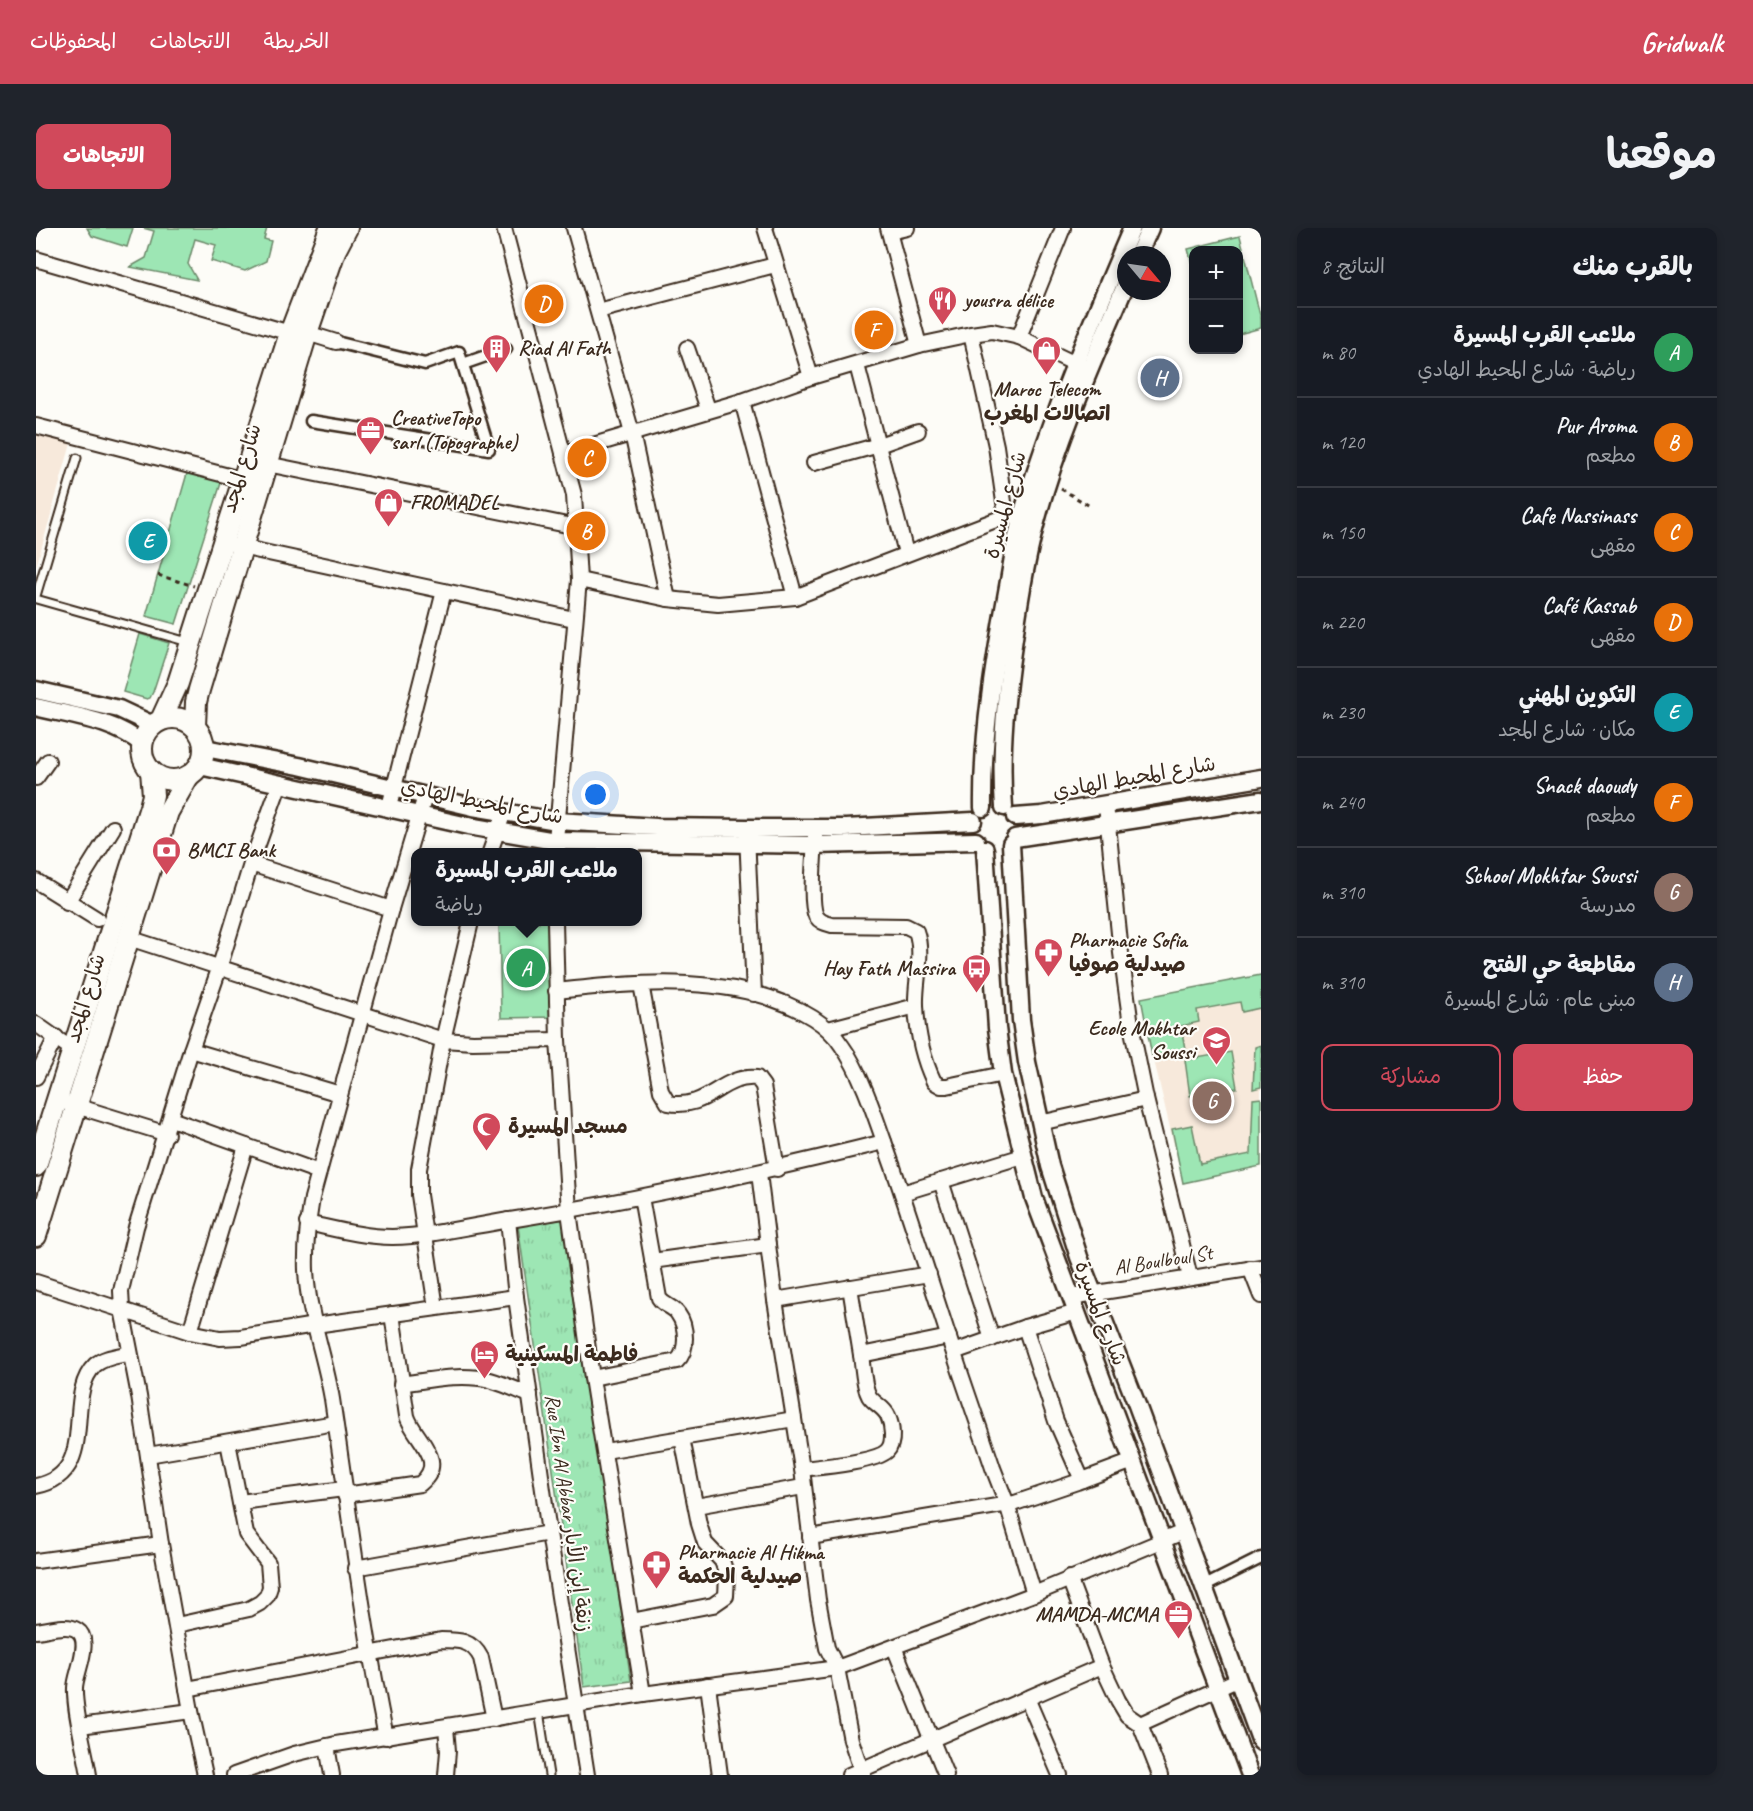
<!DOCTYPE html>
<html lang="ar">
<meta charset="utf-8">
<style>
body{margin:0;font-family:Caveat,"Playpen Sans Arabic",sans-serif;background:#20242c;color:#f1f3f6;direction:rtl}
.controls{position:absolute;right:18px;top:18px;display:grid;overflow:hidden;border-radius:12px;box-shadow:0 3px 9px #0003}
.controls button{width:54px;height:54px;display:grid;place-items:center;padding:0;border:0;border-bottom:2px solid #363941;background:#171b24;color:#f1f3f6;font:30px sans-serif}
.compass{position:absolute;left:1081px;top:18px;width:54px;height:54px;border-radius:50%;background:#171b24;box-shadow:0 3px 9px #0003;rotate:119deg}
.you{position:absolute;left:560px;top:567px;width:21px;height:21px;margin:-15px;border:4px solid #fff;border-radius:50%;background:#1a73e8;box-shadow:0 0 0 9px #1a73e833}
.badge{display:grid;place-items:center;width:39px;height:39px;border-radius:50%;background:#d1495b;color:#fff;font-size:20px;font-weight:700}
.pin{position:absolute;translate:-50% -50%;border:3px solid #fff;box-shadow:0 2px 6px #0006}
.popup{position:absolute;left:375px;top:620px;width:231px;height:78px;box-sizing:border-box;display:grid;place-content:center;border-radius:12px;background:#171b24;filter:drop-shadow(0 2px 4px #0005);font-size:20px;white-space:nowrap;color:#9ea1a6}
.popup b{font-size:22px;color:#f1f3f6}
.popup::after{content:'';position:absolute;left:50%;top:100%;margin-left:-12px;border:12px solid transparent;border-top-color:#171b24}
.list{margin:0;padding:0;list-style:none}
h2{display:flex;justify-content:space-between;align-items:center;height:78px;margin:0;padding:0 24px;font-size:26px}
h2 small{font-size:20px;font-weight:400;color:#9ea1a6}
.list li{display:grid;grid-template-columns:39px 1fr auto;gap:18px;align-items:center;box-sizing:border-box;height:90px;padding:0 24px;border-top:2px solid #363941}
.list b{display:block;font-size:22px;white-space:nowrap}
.list p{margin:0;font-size:20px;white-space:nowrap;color:#9ea1a6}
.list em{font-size:20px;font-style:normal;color:#9ea1a6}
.actions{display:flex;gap:12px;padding:18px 24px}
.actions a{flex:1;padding:14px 0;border:2px solid #d1495b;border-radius:12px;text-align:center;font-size:21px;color:#d1495b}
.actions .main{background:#d1495b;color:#fff}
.map{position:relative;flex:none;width:1225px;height:1547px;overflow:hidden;direction:ltr;border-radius:12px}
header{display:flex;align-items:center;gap:36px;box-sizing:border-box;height:84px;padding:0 30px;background:#d1495b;color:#fff}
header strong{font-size:28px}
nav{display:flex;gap:33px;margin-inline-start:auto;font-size:21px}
.intro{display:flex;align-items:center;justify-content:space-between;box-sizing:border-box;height:144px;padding:0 36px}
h1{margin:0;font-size:42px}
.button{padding:15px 27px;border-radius:12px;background:#d1495b;color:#fff;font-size:21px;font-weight:700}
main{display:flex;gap:36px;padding:0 36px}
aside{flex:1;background:#171b24;border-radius:12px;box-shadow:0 3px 9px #0003}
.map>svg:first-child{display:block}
.built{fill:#f7e9db}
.green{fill:#9de6b4;stroke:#6c8869;stroke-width:1.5}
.park{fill:url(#park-tufts);stroke:#6c8869;stroke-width:1.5}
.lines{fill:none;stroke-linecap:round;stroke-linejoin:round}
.service-casing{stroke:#3b2a1e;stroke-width:11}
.pedestrian-casing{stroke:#3b2a1e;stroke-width:15}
.minor-casing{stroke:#3b2a1e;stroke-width:18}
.tertiary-casing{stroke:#3b2a1e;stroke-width:21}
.secondary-casing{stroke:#3b2a1e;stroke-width:24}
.path{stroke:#3b2a1e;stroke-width:3;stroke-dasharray:4.5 4.5;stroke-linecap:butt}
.service{stroke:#fdfcf7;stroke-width:7}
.pedestrian{stroke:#fdfcf7;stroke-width:10}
.minor{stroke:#fdfcf7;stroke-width:14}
.tertiary{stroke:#fdfcf7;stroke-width:16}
.secondary{stroke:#fdfcf7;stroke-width:20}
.labels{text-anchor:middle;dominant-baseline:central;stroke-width:4.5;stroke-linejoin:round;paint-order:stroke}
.poi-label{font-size:21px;font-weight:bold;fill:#3b2a1e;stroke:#fdfcf7;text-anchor:start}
.street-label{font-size:21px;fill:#3b2a1e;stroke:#fdfcf7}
</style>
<header>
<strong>Gridwalk</strong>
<nav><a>الخريطة</a><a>الاتجاهات</a><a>المحفوظات</a></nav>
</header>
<div class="intro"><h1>موقعنا</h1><a class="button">الاتجاهات</a></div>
<main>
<aside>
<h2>بالقرب منك<small>النتائج: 8</small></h2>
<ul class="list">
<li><span class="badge" style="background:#2e9e5b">A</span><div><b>ملاعب القرب المسيرة</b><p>رياضة · شارع المحيط الهادي</p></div><em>80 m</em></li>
<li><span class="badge" style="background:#e8710a">B</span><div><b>Pur Aroma</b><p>مطعم</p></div><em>120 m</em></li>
<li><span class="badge" style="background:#e8710a">C</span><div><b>Cafe Nassinass</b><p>مقهى</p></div><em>150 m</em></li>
<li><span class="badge" style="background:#e8710a">D</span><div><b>Café Kassab</b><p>مقهى</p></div><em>220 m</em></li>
<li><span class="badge" style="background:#0f9aa8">E</span><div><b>التكوين المهني</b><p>مكان · شارع المجد</p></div><em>230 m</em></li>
<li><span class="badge" style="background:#e8710a">F</span><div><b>Snack daoudy</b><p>مطعم</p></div><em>240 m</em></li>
<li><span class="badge" style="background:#8d6e63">G</span><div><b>School Mokhtar Soussi</b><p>مدرسة</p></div><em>310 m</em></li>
<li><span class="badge" style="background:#5c6f8a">H</span><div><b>مقاطعة حي الفتح</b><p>مبنى عام · شارع المسيرة</p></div><em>310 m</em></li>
</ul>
<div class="actions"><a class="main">حفظ</a><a>مشاركة</a></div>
</aside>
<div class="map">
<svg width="1225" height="1547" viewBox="0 0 1225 1547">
<defs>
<pattern id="park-tufts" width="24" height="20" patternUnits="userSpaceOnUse" patternTransform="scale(1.5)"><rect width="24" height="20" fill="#9de6b4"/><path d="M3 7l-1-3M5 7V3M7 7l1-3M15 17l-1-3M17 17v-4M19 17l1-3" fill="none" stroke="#88c59a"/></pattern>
</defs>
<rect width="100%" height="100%" fill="#fdfcf7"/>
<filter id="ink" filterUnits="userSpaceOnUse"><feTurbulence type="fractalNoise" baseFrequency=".0167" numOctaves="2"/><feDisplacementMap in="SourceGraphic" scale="12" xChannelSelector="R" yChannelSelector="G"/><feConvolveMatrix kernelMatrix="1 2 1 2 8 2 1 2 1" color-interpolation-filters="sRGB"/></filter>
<g filter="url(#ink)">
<g class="built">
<path d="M0,202L36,212L0,339Z"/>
<path d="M1225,747V938L1147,955L1112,807L1105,770Z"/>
</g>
<g class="green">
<path d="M51,0H97L91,19L56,8Z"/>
<path d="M107,0H231L228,11L235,13L230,33L209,43L175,33L180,17L159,11L152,36L161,52L94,39L110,30L118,3Z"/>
<path d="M1204,8L1225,91V100L1203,106L1202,22H1158L1157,40L1152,21Z"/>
<path d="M152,242L186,252L140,396L110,388Z"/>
<path d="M104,406L133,415L117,464L114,470L111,471L87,464Z"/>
<path d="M463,694H515L518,789L465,790Z"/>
<path d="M1225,747V787L1224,780L1206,784L1204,774L1161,782L1163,794L1145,798L1149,821L1116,828L1105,770Z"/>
<path d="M1225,817V859L1217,861L1219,819Z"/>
<path d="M1195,824L1201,860L1154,868L1149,832Z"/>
<path d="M1225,870V938L1147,955L1136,901L1156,897L1164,936L1215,926L1217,871Z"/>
</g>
<path class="park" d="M529,991L595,1453L548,1459L482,998Z"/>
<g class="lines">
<defs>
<g id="service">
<path d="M0,368L41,230"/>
<path d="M0,371L152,414"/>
<path d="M503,1483L513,1547"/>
</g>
<g id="pedestrian">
<path d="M427,136L470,121"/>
<path d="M275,193L453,221L423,124L389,136L300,114"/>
<path d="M1167,1359L1225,1330"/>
</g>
<g id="minor">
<path d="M468,0L538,267L543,352L519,624"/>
<path d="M538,0L596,205L632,371"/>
<path d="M729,0L775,149"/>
<path d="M852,0L883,117"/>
<path d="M854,4L871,0"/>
<path d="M0,31L254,105"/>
<path d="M562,83L739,37"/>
<path d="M271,105L300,114"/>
<path d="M935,106L960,218L970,288"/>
<path d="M983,109L1027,0"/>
<path d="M651,120L672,181"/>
<path d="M821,137L870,325"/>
<path d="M706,173L759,369"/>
<path d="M0,198L208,252"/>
<path d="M527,226L706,173L775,149L883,117L935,106L956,103L983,109L1048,140"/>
<path d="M778,235L843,217L882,203"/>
<path d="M231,236L541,299"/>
<path d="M200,318L538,391"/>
<path d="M543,352L632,371L682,376L759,369L970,288L986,287L994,289"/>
<path d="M0,550L12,533"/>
<path d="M1070,577L1085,725L1095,797L1110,871L1154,1049"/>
<path d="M353,579L408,363"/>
<path d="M711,606L718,766"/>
<path d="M779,607C779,624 773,674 780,688C784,694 789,695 796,697L870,698L880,703C888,725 879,754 880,777C881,803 887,831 898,854L905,858H911L967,846"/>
<path d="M454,624L468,584"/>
<path d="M215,636L355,681"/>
<path d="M0,653L61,691"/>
<path d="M31,674L77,600"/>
<path d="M519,694L522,812L533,983L556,1150L607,1466"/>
<path d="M93,710L407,812L437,814L522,812"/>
<path d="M605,756L625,863L632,875C672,883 685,846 721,850L727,858L741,941"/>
<path d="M520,763C601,754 704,744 777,790C788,797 799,807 806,818C828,848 844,904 857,939C876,995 894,1051 912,1107C926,1151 942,1195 957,1240L971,1276L998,1366"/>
<path d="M0,796L37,822"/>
<path d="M792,801L880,778"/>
<path d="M155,822L304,866"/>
<path d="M0,849L20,809"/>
<path d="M21,872L131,906"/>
<path d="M135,891L283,944"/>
<path d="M1004,895L1110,871"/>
<path d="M723,945L739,1072L766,1241L782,1372L791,1420L801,1440L815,1512L827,1547"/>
<path d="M905,953L956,1111"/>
<path d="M866,965L987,928"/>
<path d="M472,992L480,1069L513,1305L551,1547"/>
<path d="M271,995C299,1001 328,1009 356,1009C396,1008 435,998 474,992C600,972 723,945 848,914"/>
<path d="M616,1033L732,1017"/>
<path d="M1214,1040L1225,1068"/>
<path d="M0,1054L154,1104L184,1110L205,1109L279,1097L480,1069"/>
<path d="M814,1059L825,1127L913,1109"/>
<path d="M1035,1069L1225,1039"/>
<path d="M739,1072L893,1046"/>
<path d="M400,1080L383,967V941L407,812L435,694"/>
<path d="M989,1099L1020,1193L1046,1252"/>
<path d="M154,1104L210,918"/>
<path d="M918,1124L989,1099L1041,1084"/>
<path d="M556,1150L641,1133C652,1123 651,1098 642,1086C637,1078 628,1078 623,1070L605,969"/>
<path d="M365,1156C393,1152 426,1145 454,1152C468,1156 481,1162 494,1167"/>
<path d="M569,1223L758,1191"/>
<path d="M112,1227L299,1195"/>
<path d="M766,1241C784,1239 840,1234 851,1223C859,1215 856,1197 852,1188C848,1179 838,1176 833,1168C827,1157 827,1139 825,1127"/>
<path d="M0,1258C65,1245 26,1169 59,1137C68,1129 83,1128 94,1125"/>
<path d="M309,1267L384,1256C413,1232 378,1211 371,1188L356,1086"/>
<path d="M204,1274L308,1261"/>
<path d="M660,1278L767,1259"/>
<path d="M774,1309L979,1275L1041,1254L1097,1233"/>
<path d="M0,1333L125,1316"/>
<path d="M319,1340L513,1305"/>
<path d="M1033,1350L1066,1438L1082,1472L1091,1487L1104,1496L1124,1547"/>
<path d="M595,1393L677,1377L690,1368L691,1347L686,1333L669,1315L663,1296L646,1210"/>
<path d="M141,1397L213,1381L224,1375L231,1368L234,1359L232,1335L210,1306L192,1214"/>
<path d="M0,1403C11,1402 31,1395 41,1402C57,1412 39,1446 39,1460C38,1483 49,1522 53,1547"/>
<path d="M858,1419L910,1547"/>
<path d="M672,1457L684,1547"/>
<path d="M151,1461L405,1412C423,1412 436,1412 445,1430L458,1491"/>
<path d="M991,1470L1024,1547"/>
<path d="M1104,1496L1201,1452"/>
<path d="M44,1498L155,1483"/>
<path d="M350,1509C327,1397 313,1284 296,1171C289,1128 272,1086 270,1042C269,1017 272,994 276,970L355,681L389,568"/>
<path d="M291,1518L296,1547"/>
<path d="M169,1547L155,1483L125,1316L103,1168L86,1081L85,1063L100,999L155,822L183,741L215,636L244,555"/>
<path d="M198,1547L258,1526L300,1516L607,1466L801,1440L998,1366L1147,1304"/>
<path d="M410,1547L412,1523L410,1499"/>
<path d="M813,1547L1066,1438"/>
</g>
<g id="tertiary">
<path d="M1102,27L1114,0"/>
<path d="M0,462L83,481L117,497"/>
<path d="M0,479C35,488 78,492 106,516"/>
<path d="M169,520L263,538L437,579L521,593L621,599L711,600H810L937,593"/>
<path d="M164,538L432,598L519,613L779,617L940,613"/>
<path d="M968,579C964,531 968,485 974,438C981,389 988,338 1001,290C1023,209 1057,133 1090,56"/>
<path d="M947,580C946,507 958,436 971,364C976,338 979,310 987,284C1016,187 1056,93 1096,0"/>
<path d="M979,589L1006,587L1225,550"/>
<path d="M979,610L1225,572"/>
<path d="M975,616L985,792L991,834L1014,938L1043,1029L1101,1177L1225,1514"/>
<path d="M949,621L961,800L967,846L998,970L1214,1547"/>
</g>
<g id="secondary">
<circle cx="137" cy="521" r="31"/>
<path d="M125,492L142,455L254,105L294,0"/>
<path d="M159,498L160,474L163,462L271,105L299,23L311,0"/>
<path d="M0,938L114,579L117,567L115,543"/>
<path d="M0,1008L132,584L152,549"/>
</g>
</defs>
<use href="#service" class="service-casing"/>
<use href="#pedestrian" class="pedestrian-casing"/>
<use href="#minor" class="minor-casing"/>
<use href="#tertiary" class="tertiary-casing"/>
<use href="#secondary" class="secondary-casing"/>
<g class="path">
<path d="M1025,261L1054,278"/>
<path d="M122,347L158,358"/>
</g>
<use href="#service" class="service"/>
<use href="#pedestrian" class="pedestrian"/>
<use href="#minor" class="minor"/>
<use href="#tertiary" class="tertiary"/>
<use href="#secondary" class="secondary"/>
</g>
</g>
<defs>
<symbol id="restaurant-pin" viewBox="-11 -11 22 30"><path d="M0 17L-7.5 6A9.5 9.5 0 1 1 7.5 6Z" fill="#d1495b" stroke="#fdfcf7"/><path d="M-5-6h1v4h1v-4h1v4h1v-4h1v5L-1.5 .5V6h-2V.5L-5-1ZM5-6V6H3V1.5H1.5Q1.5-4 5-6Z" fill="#fff"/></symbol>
<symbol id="building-pin" viewBox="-11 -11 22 30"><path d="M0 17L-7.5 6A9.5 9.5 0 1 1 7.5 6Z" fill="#d1495b" stroke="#fdfcf7"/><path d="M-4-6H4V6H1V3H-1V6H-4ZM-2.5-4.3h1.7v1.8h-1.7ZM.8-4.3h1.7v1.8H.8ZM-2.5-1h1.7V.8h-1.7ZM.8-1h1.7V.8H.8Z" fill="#fff"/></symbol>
<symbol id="shop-pin" viewBox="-11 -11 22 30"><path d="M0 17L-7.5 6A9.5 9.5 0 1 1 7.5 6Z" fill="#d1495b" stroke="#fdfcf7"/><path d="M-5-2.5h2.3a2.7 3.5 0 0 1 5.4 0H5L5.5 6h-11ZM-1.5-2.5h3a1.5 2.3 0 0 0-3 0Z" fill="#fff"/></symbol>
<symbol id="office-pin" viewBox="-11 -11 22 30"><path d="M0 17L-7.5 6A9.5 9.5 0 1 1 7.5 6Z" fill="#d1495b" stroke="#fdfcf7"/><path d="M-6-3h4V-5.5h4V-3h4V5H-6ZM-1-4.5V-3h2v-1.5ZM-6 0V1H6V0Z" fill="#fff"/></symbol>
<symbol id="bank-pin" viewBox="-11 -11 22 30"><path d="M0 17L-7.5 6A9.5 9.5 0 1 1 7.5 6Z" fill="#d1495b" stroke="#fdfcf7"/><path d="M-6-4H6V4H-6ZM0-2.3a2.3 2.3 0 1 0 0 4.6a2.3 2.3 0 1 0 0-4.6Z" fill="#fff"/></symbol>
<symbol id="pharmacy-pin" viewBox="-11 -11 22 30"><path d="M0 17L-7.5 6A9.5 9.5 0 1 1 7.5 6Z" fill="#d1495b" stroke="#fdfcf7"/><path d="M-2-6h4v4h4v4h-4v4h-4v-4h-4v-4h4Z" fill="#fff"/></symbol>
<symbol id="bus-pin" viewBox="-11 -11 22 30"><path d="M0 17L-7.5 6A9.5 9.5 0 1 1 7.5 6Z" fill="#d1495b" stroke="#fdfcf7"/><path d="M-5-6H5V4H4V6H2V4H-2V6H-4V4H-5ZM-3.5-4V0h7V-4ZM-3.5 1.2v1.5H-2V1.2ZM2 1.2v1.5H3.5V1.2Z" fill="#fff"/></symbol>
<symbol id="school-pin" viewBox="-11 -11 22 30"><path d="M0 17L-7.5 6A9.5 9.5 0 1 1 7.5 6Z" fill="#d1495b" stroke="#fdfcf7"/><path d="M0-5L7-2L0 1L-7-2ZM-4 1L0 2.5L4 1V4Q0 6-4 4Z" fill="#fff"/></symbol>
<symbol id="mosque-pin" viewBox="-11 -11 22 30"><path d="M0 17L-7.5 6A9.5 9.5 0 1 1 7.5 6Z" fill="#d1495b" stroke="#fdfcf7"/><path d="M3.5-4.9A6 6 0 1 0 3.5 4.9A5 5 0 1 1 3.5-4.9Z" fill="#fff"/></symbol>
<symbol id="hotel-pin" viewBox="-11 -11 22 30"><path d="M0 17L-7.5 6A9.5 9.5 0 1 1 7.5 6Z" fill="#d1495b" stroke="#fdfcf7"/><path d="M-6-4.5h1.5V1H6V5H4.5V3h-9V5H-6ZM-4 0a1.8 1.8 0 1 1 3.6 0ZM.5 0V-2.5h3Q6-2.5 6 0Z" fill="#fff"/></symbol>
</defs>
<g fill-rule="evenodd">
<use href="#restaurant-pin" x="890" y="56" width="33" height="45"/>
<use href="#building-pin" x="444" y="104" width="33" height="45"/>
<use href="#shop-pin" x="994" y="106" width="33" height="45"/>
<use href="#office-pin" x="318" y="186" width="33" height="45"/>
<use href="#shop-pin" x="336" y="258" width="33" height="45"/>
<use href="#bank-pin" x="114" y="606" width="33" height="45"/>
<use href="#pharmacy-pin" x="996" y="708" width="33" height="45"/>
<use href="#bus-pin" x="924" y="724" width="33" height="45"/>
<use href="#school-pin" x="1164" y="796" width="33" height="45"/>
<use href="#mosque-pin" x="434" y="882" width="33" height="45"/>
<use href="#hotel-pin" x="432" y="1110" width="33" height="45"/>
<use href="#pharmacy-pin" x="604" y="1320" width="33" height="45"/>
<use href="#office-pin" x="1126" y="1370" width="33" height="45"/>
</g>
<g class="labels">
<g class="poi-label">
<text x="928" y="72">yousra délice</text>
<text x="482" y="120">Riad Al Fath</text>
<text x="1011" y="161" text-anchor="middle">Maroc Telecom<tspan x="1011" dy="24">اتصالات المغرب</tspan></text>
<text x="355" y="190">CreativeTopo<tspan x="355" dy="24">sarl (Topographe)</tspan></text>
<text x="374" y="274">FROMADEL</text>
<text x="151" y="622">BMCI Bank</text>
<text x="1033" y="712">Pharmacie Sofia<tspan x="1033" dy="24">صيدلية صوفيا</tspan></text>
<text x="919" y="740" text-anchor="end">Hay Fath Massira</text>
<text x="1159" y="800" text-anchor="end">Ecole Mokhtar<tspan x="1159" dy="24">Soussi</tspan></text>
<text x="472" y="898">مسجد المسيرة</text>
<text x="469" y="1126">فاطمة المسكينية</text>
<text x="642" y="1324">Pharmacie Al Hikma<tspan x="642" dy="24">صيدلية الحكمة</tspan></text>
<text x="1122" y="1386" text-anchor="end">MAMDA-MCMA</text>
</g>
<g class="street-label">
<text transform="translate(205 240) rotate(-73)">شارع المجد</text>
<text transform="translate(969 277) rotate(-75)">شارع المسيرة</text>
<text transform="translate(1098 549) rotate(-10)">شارع المحيط الهادي</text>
<text transform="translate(446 573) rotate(11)">شارع المحيط الهادي</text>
<text transform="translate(49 770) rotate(-73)">شارع المجد</text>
<text transform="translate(1127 1032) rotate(-9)">Al Boulboul St</text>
<text transform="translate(1065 1085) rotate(69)">شارع المسيرة</text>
<text transform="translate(533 1285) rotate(82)">Rue Ibn Al Abbar زنقة إبن الأبار</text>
</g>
</g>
</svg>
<div class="controls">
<button>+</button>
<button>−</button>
</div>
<svg class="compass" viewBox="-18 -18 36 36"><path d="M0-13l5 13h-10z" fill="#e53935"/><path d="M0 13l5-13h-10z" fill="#9ea1a6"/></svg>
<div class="you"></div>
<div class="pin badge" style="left:490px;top:740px;background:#2e9e5b">A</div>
<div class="popup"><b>ملاعب القرب المسيرة</b>رياضة</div>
<div class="pin badge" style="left:550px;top:303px;background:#e8710a">B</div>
<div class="pin badge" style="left:551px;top:230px;background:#e8710a">C</div>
<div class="pin badge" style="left:508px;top:76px;background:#e8710a">D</div>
<div class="pin badge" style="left:112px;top:313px;background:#0f9aa8">E</div>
<div class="pin badge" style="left:838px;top:102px;background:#e8710a">F</div>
<div class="pin badge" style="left:1176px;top:873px;background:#8d6e63">G</div>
<div class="pin badge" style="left:1124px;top:150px;background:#5c6f8a">H</div>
</div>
</main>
